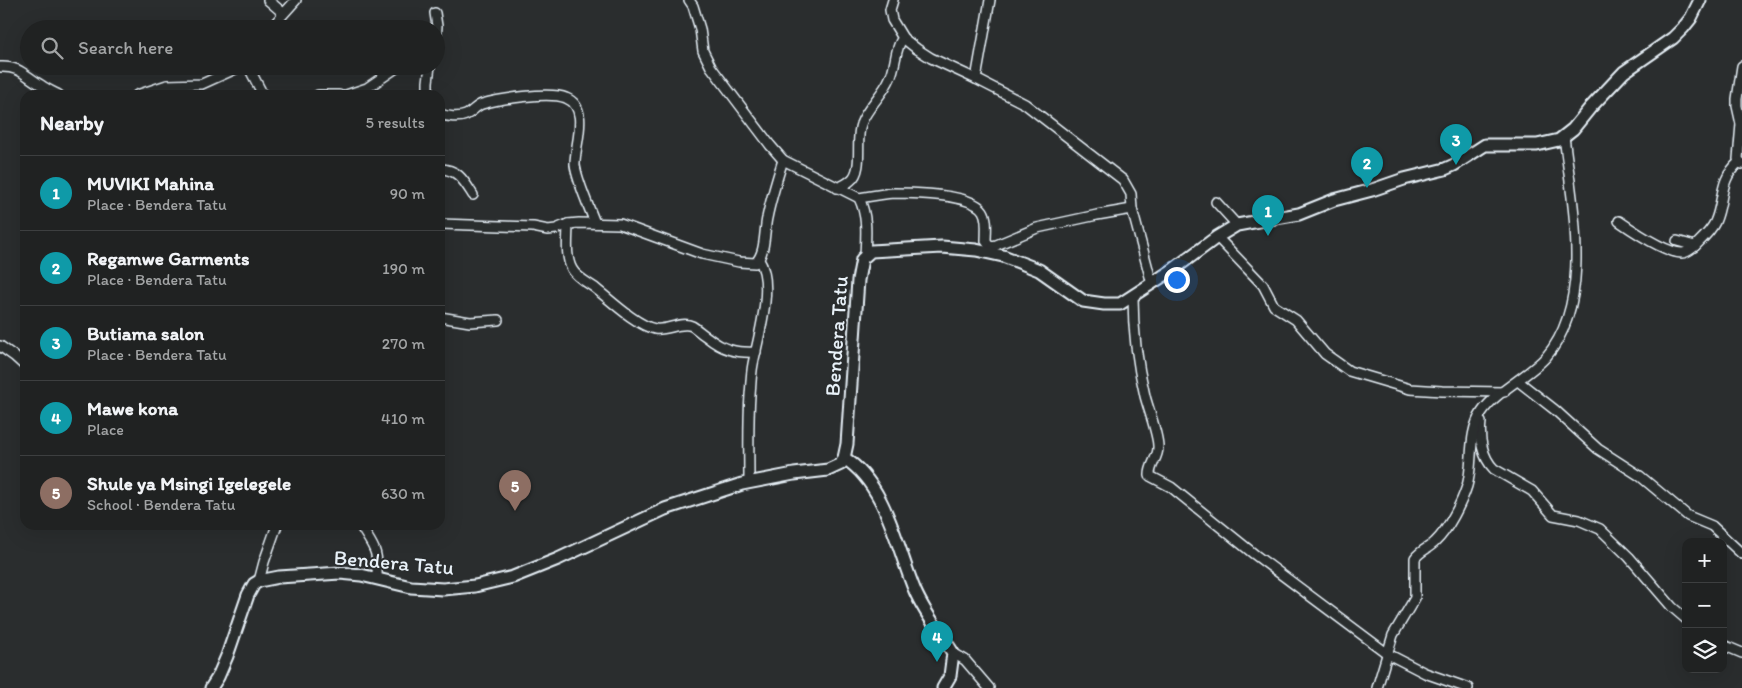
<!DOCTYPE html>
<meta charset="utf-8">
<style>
body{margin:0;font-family:Itim,sans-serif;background:#2d2f2f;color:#f1f3f6}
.controls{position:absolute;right:15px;bottom:15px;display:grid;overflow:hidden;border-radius:10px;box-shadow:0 5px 20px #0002}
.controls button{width:45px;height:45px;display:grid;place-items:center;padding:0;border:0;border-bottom:1px solid #3d3f40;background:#202222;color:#f1f3f6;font:25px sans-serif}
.you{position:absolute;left:1176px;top:279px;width:18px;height:18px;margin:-12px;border:4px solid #fff;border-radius:50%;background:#1a73e8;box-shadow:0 0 0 8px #1a73e833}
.badge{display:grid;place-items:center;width:32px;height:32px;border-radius:50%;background:#ffd166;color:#fff;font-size:16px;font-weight:700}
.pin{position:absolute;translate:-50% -41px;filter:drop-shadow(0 1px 2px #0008)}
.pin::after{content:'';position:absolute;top:26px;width:18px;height:15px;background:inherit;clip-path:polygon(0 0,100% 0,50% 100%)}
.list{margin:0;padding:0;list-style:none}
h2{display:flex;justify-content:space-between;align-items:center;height:65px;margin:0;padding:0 20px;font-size:21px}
h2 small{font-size:16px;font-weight:400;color:#a2a4a5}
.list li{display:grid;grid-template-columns:32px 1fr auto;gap:15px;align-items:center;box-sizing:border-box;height:75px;padding:0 20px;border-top:1px solid #3d3f40}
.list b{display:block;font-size:19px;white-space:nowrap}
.list p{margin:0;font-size:16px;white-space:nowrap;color:#a2a4a5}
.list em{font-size:16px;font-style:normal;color:#a2a4a5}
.icon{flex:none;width:28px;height:28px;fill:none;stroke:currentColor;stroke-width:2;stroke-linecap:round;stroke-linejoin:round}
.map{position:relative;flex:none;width:1742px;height:688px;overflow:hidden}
.search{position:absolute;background:#202222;box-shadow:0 5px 20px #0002;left:20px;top:20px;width:425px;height:55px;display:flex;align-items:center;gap:12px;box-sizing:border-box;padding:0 18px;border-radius:28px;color:#a2a4a5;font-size:19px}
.panel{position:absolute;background:#202222;box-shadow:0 5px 20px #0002;left:20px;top:90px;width:425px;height:440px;border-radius:15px}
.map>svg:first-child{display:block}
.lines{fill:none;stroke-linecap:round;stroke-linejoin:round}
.street-casing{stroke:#e8f1f8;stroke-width:12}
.secondary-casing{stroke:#e8f1f8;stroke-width:15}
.street{stroke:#2a2d2e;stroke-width:9}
.secondary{stroke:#2a2d2e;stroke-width:11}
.labels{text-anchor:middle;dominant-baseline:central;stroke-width:4;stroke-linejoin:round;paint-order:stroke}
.street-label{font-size:21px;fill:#e8f1f8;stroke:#2a2d2e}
</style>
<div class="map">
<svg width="1742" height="688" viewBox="0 0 1742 688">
<rect width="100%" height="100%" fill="#2a2d2e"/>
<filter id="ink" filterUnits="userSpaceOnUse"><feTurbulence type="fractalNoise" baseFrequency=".02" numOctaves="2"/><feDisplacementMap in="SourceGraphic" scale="10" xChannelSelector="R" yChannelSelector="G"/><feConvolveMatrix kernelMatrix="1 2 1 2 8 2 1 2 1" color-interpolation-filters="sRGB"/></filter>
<g filter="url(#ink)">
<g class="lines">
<defs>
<g id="street">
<path d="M268,0L283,13"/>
<path d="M689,0L693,6L700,29L703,51L711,67L770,145L783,160L859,198C868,217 866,235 865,255"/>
<path d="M893,0L890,10L892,20L903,38L917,49L931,58L976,79L1025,104L1123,180L1131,194L1132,209L1152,284"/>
<path d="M435,13L437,26L436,41"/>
<path d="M270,29L296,0"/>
<path d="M248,66L263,95"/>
<path d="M1742,66L1737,99V106L1741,124L1738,159L1742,164"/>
<path d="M0,67C20,66 25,76 41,85C46,89 53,92 59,95"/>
<path d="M976,79L990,0"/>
<path d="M137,95L167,85L202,84L242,66"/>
<path d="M318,95H339"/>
<path d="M346,95L367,88L399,66"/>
<path d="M428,95V82L430,66"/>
<path d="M440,114C447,117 459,118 466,115C472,112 476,106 482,104C499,99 550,91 566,98C591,108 574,146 575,165C577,181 589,207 595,223"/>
<path d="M440,169C458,169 464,181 473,195"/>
<path d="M837,188C842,186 847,184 851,180C864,170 855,139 861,124C867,107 883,95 890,78C896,66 895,47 903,38"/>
<path d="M859,198C871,196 882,194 894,193C913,193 972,194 983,211C988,219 986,232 986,241L989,245L994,246"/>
<path d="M1216,202L1237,225"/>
<path d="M1619,221C1632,230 1666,253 1682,253C1687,253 1691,249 1695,246"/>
<path d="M440,224L533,227L548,230L556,229L568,224L579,223L620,224L702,254L739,262L755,263C766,254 764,231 767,218C771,198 777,179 783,160"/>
<path d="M568,224C568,237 565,257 572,269C576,277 588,283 595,288C609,299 637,326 655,329C667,331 681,321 692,326C697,329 702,334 707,337C723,350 736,353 756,352"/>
<path d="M1217,237L1263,285L1274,306L1296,320L1325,354L1349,371L1410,389L1442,391L1504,392"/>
<path d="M1677,241L1695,246C1702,239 1711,231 1715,222C1725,199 1718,181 1739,162"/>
<path d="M992,249L994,246L1037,228L1097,215L1132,209"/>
<path d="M1133,297C1133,330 1137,363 1145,396C1148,408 1159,437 1158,448C1158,458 1149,466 1150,476L1171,487L1254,554L1388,654L1425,673L1468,688"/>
<path d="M440,317L470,322L498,320"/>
<path d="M0,346L14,356L25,366"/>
<path d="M1518,381L1555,410L1598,449L1640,476L1688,516L1712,526L1742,554"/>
<path d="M1481,422C1479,438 1482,457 1494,469L1532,491L1553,515L1579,520L1600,529L1629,557L1672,607L1686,619"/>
<path d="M749,483C749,453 748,424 750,395C751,385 751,374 753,364C758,338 775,283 759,260"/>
<path d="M360,525C375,550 378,548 377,579"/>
<path d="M259,581L264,562L277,525"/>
<path d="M1723,645L1742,653"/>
<path d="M953,653L965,660L989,688"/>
<path d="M1377,688L1393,635L1415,598V558C1420,551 1429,548 1435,542C1448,530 1462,502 1467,486C1474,462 1467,434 1482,412C1495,392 1529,376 1546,357C1594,301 1572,204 1564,136"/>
</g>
<g id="secondary">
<path d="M844,458C886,484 897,548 915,591C925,614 940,632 953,653L950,676L943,688"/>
<path d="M211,688L218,677L227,656L248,595L254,584L259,581L279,577L340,573L361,575L411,587L443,589L475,586L513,577L558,559L665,509L742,484L794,474L828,470L841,464L844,458L847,444L858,280L862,259L871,251L942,247L976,250L1003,256L1039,270L1083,301L1104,304H1120L1174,269L1217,237L1237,225L1299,214L1334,200L1372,190L1404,179L1445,169L1454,165L1485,145H1537L1559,140L1573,129L1590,108L1624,72L1673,38L1683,28L1691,18L1700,0"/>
</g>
</defs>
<use href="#street" class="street-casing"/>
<use href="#secondary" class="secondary-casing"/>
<use href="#street" class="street"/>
<use href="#secondary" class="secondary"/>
</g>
</g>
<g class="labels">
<g class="street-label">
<text transform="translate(836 336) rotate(-86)">Bendera Tatu</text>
<text transform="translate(394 562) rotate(5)">Bendera Tatu</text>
</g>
</g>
</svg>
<div class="controls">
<button>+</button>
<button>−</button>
<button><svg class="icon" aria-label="layers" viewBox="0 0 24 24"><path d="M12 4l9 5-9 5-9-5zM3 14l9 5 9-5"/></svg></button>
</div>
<div class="you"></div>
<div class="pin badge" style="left:1268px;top:236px;background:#0f9aa8">1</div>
<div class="pin badge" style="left:1367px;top:188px;background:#0f9aa8">2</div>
<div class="pin badge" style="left:1456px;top:165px;background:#0f9aa8">3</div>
<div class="pin badge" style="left:937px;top:662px;background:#0f9aa8">4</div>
<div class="pin badge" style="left:515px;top:511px;background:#8d6e63">5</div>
<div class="search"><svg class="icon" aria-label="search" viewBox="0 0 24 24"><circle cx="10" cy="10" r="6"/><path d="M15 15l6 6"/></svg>Search here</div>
<section class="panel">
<h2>Nearby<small>5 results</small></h2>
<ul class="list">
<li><span class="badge" style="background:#0f9aa8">1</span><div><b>MUVIKI Mahina</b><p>Place · Bendera Tatu</p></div><em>90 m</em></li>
<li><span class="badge" style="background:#0f9aa8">2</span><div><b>Regamwe Garments</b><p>Place · Bendera Tatu</p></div><em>190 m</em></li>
<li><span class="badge" style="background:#0f9aa8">3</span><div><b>Butiama salon</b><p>Place · Bendera Tatu</p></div><em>270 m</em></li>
<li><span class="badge" style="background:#0f9aa8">4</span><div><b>Mawe kona</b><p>Place</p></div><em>410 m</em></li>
<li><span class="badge" style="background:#8d6e63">5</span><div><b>Shule ya Msingi Igelegele</b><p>School · Bendera Tatu</p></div><em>630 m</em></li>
</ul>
</section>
</div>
